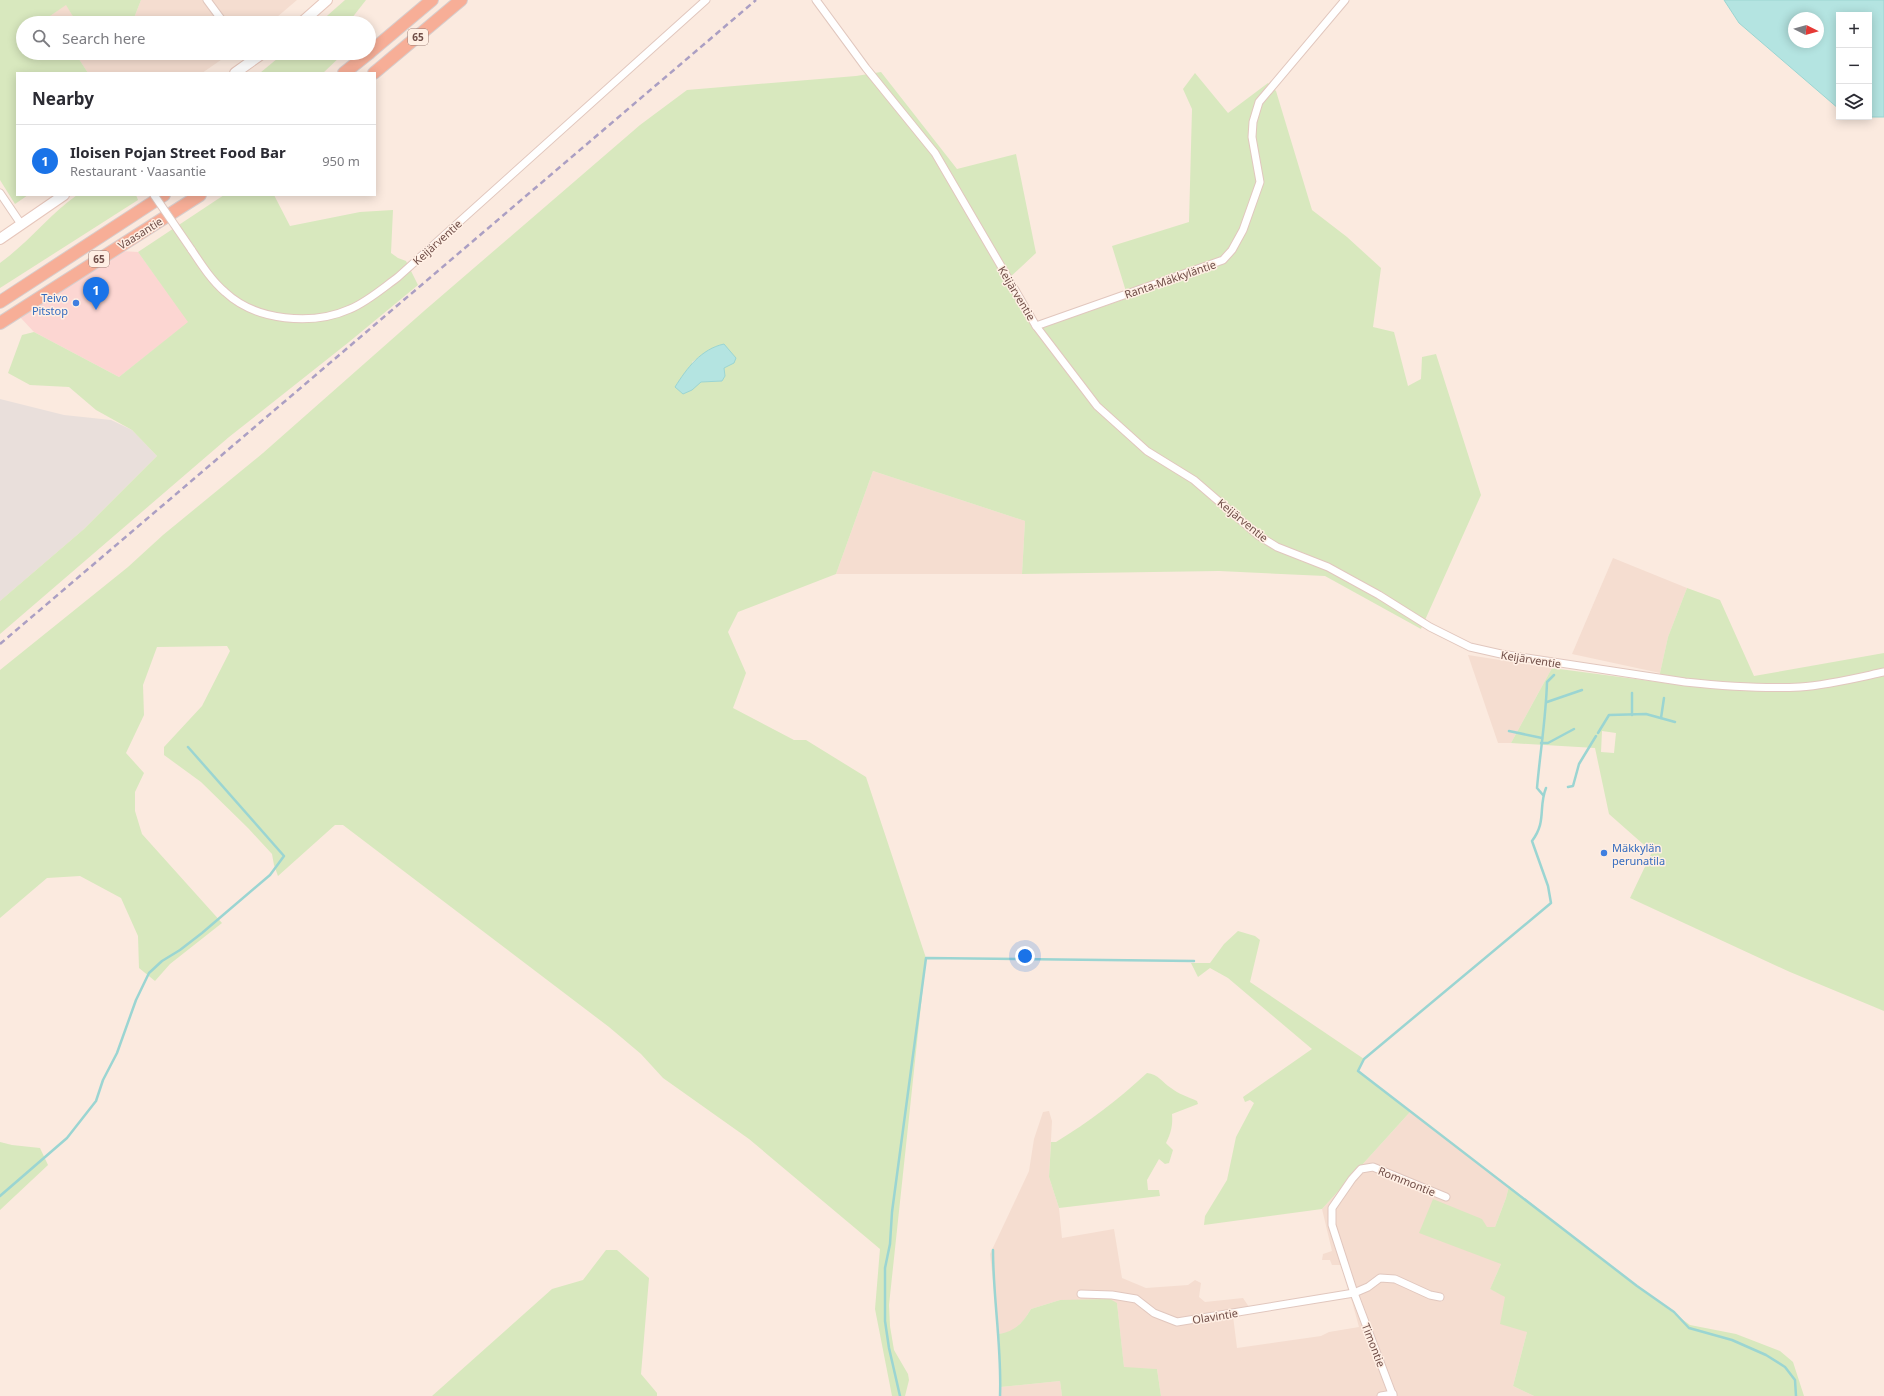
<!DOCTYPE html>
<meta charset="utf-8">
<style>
body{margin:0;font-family:"Noto Sans",sans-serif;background:#f7f7f7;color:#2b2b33}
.controls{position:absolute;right:12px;top:12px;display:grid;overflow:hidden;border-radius:0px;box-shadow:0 2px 10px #0003}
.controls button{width:36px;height:36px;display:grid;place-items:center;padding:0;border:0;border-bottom:1px solid #e1e1e2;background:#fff;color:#2b2b33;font:20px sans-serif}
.compass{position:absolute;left:1788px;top:12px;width:36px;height:36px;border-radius:50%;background:#fff;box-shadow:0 2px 10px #0003;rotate:95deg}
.you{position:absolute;left:1025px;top:956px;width:14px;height:14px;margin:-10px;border:3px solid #fff;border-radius:50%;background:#1a73e8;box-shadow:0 0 0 6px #1a73e833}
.badge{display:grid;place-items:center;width:26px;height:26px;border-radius:50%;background:#1a73e8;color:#fff;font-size:13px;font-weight:700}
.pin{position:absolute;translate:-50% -33px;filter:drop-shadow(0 1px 2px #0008)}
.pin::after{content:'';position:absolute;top:21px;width:14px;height:12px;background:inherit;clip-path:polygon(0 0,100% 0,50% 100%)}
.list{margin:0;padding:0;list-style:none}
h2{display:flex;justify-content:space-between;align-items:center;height:52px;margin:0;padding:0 16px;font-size:17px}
h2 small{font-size:13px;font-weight:400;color:#7c7c81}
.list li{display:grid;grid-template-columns:26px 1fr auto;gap:12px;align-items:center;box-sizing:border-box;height:72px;padding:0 16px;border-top:1px solid #e1e1e2}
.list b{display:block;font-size:15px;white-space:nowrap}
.list p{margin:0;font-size:13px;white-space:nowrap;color:#7c7c81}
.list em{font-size:13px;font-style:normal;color:#7c7c81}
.icon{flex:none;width:22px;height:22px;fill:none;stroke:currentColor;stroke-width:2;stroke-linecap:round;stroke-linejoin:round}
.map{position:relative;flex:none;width:1884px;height:1396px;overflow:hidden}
.search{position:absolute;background:#fff;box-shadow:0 2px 10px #0003;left:16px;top:16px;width:360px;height:44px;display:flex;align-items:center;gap:10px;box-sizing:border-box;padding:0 14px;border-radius:22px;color:#7c7c81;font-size:15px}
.panel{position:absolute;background:#fff;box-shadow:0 2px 10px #0003;left:16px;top:72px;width:360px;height:124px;border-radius:0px}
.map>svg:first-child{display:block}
.residential{fill:#f5ddd0}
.commercial{fill:#fcd6d2}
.industrial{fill:#e9dfdb}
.green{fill:#d8e8be;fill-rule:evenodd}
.water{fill:#b4e4e1;stroke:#9bd5d2;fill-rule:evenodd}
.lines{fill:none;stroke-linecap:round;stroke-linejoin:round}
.stream{stroke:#9bd5d2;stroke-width:2.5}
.minor-casing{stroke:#e1c7be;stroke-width:9}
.secondary-casing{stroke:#e6c6bb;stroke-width:12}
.trunk-casing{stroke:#d7cdcc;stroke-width:14}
.minor{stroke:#fff;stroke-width:7}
.secondary{stroke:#fff;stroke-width:10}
.trunk{stroke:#f7ae97;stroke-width:12}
.rail{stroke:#ab9fc3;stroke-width:2.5;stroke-dasharray:6 4;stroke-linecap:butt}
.minor-bridge-casing{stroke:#e1c7be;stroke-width:9;stroke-linecap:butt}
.minor-bridge{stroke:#fff;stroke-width:7}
.shop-dot{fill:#3f7fe0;stroke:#ffefe4;stroke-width:1.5}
.labels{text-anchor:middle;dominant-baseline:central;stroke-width:3;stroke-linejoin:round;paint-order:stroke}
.shield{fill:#ffefe4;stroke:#9b7e77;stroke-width:1}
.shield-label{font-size:10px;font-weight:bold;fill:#704e48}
.street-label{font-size:11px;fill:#704e48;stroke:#ffefe4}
.shop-label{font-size:11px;fill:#366cbe;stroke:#ffefe4;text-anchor:end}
</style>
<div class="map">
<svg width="1884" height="1396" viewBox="0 0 1884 1396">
<rect width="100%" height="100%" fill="#fbeadf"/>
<g class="residential">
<path d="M141,0H297L270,23H132Z"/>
<path d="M66,4L77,23H55L50,16Z"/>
<path d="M75,53H231L202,73H88Z"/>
<path d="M873,471L1025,521L1022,574H836Z"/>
<path d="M1613,558L1687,588L1668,637L1660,673L1572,654Z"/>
<path d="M1468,655L1552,668L1511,743H1498Z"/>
<path d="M1049,1111L1052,1121L1049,1177L1059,1208L1062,1238L1114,1229L1122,1278L1146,1288L1188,1285L1195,1280L1201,1283L1199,1297L1205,1302L1243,1298L1253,1313L1233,1316L1237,1348L1321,1336L1329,1332L1359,1327L1342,1265H1332L1330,1260H1322L1323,1254L1332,1251L1322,1209L1410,1112L1509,1186L1506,1198L1495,1227H1487L1501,1264L1490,1289L1505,1296L1527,1332L1513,1386L1534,1396H1161L1157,1369L1124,1368L1117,1303L1060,1300L1031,1309L1024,1320L1011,1332L999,1334L990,1254L1029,1171L1034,1139L1043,1112Z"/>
<path d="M1060,1381L1062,1396H1000L1001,1387Z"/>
</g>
<path class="commercial" d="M121,251L138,252L189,322L119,377L34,332L20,317Z"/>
<path class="industrial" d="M0,399L64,415L111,420L132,430L157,456L84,529L0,601Z"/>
<g class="green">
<path d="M0,0H141L132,23H77L66,5L50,16L55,23H23V53H75L88,73H17V195H28L15,204L0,180Z"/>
<path d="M345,0H366L348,23H319Z"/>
<path d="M284,53H342L343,54L323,73H260Z"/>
<path d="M881,72L957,169L1016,154L1036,253L1006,281L1034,330L1128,298L1112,246L1189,222L1192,109L1183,89L1195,73L1228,113L1268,83L1276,91L1312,210L1347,237L1381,268L1373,327L1394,332L1408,386L1421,379L1422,357L1436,354L1481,495L1421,629L1325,576L1219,571L1022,574L1025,521L873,471L836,574L738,612L728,632L746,673L733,708L794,740H806L866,777L926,958L889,1305L890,1326L894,1350L908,1374L909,1380L905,1396H892L875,1309L880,1249L749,1139L663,1078L641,1054L609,1027L343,825H335L278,876L274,865L272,854L248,828L201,782L164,755V747L202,706L230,651L227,646L157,647L143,685L144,715L126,753L144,773L135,792V811L142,834L222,923L170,964L155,981L139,968L138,936L121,898L80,876L47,878L0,918V670L128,567L163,535L263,453L424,311L640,125L687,90L856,76ZM703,355L724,368L725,376L722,381L701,382L692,362Z"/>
<path d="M77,195H136L138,200L0,288V263C28,243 49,215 77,195Z"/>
<path d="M224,195H274L290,226L360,212L393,210L391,253L398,258L406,261L418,285L349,342L229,437L0,634V601L84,529L157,456L132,430L96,410L69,387L30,385L8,373L22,335L34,332L119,377L188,322L138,252Z"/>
<path d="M1687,588L1720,600L1754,676L1884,653V1011L1790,972L1630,898L1652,852L1609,814L1595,748L1511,743L1552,668L1658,682L1668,637ZM1602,731L1616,733L1614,753L1601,752Z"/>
<path d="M1238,931L1255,936L1260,940L1250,982L1364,1059L1358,1071L1410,1112L1322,1209L1204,1225L1205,1216L1227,1180L1236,1137L1254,1103L1250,1100L1245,1102L1243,1097L1312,1049L1228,978L1210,968L1198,977L1191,963H1210L1224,944Z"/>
<path d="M1147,1073C1158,1074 1163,1083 1171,1088C1178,1094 1189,1097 1197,1101L1198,1104L1172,1114C1173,1125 1171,1133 1166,1143L1173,1150L1169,1163L1165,1164L1159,1159L1147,1180L1148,1190H1159L1160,1196L1059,1208L1049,1177L1051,1142H1056C1089,1122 1119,1099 1147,1073Z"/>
<path d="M0,1142L12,1145L40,1148L48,1165L0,1210Z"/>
<path d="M1509,1186L1637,1286L1690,1325L1736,1334L1780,1351L1793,1362L1804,1396H1534L1513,1386L1527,1332L1500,1324L1505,1297L1490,1289L1501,1264L1419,1233L1433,1199L1482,1219L1487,1227H1495L1506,1198Z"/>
<path d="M606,1250H617L649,1278L641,1374L657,1393V1396H432L552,1289L583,1280Z"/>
<path d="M1110,1299L1117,1303L1124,1367L1157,1369L1161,1396H1062L1060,1381L1001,1387L999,1334C1015,1331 1023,1323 1031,1309L1060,1300Z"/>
</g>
<g class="water">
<path d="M1724,0H1884V117H1848H1869V15H1839V109L1739,23ZM1794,18H1818V42H1794Z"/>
<path d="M724,344L736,358L734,363L724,368L725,376L722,381L701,382L692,390L683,394L675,387C687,368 701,349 724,344Z"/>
</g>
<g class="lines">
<g class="stream">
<path d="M1632,693V715"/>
<path d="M1547,702L1582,690"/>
<path d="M1661,718L1664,698"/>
<path d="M1509,731L1542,738"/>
<path d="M1598,733L1609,715L1646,714L1675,722"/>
<path d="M1541,743H1548L1574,729"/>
<path d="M1568,787L1573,786L1579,764L1596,736"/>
<path d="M1546,788C1538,808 1547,821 1532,841L1548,886L1551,903L1364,1059L1358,1071L1637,1286L1674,1312L1689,1328L1732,1340L1766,1355L1785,1367L1795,1380L1796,1396"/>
<path d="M1543,795L1537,788C1540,753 1546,718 1547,682L1554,675"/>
<path d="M0,1196L67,1138L96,1101L103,1080L117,1053L136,1000L149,973L162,961L180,950L202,933L270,875L284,856L188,747"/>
<path d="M993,1250C993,1299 1002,1347 1000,1396"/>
<path d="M900,1396L889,1348L885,1321V1268L890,1244L892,1212L926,958L1194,961"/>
</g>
<defs>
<g id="minor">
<path d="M207,0L224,23"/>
<path d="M816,0L866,68L935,153L1036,326L1097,406L1147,451L1194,480L1259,536L1277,547L1328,567L1379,595L1430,627L1470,647L1501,654L1685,682C1723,686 1762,689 1800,687C1828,685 1856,678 1884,672"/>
<path d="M247,53L253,61"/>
<path d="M0,193L21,224"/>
<path d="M191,249C201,264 211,280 225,292C256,321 312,326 350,309C367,302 383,288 398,277L706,0"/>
<path d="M1036,326L1223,260L1232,250L1243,230L1260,182L1252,137L1253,122L1259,102L1345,0"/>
<path d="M1081,1294L1112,1295L1136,1299L1154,1313L1177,1322L1354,1293L1368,1287L1380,1278L1395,1279L1430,1295L1440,1297"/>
<path d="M1381,1396L1393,1394"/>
<path d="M1393,1396L1354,1293L1332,1225V1208L1352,1179L1361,1169L1373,1167L1446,1197"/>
</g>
<g id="secondary">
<path d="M301,23L327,0"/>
<path d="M235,73L263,53"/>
<path d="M0,239L64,195"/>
</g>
<g id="trunk">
<path d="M369,53L432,0"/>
<path d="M344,73L369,53"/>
<path d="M374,73L461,0"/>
<path d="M0,302L164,195"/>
<path d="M0,323L200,195"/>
</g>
</defs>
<use href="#minor" class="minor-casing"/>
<use href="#secondary" class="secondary-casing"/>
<use href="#trunk" class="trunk-casing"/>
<use href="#minor" class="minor"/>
<use href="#secondary" class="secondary"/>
<use href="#trunk" class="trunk"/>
<path class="rail" d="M0,644L756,0"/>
<defs>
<path id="minor-bridge" d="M154,195L191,249"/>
</defs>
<use href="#minor-bridge" class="minor-bridge-casing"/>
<use href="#minor-bridge" class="minor-bridge"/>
</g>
<g class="shop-dot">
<circle cx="76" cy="303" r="4"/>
<circle cx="1604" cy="853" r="4"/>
</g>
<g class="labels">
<g class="shield">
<rect x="408" y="29" width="20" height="16" rx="3"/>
<rect x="89" y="251" width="20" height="16" rx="3"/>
</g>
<g class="shield-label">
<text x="418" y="37">65</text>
<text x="99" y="259">65</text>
</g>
<g class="street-label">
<text transform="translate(140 233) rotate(-32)">Vaasantie</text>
<text transform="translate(437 242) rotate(-42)">Keijärventie</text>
<text transform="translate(1170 279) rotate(-19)">Ranta-Mäkkyläntie</text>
<text transform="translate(1017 293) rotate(59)">Keijärventie</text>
<text transform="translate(1243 520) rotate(39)">Keijärventie</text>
<text transform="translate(1531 659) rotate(9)">Keijärventie</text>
<text transform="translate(1407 1181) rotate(22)">Rommontie</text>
<text transform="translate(1215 1316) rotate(-9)">Olavintie</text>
<text transform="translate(1374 1345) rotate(69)">Timontie</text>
</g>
<g class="shop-label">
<text x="68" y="297">Teivo<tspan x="68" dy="13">Pitstop</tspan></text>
<text x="1612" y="847" text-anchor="start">Mäkkylän<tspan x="1612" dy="13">perunatila</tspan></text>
</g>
</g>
</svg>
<div class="controls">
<button>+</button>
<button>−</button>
<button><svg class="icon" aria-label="layers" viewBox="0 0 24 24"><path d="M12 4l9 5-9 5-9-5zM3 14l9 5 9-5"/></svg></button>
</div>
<svg class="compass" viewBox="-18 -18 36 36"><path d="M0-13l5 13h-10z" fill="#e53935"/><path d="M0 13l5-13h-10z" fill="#7c7c81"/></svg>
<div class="you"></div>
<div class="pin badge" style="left:96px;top:310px">1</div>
<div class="search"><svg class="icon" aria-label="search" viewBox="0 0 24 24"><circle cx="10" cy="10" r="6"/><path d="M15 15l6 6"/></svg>Search here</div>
<section class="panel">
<h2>Nearby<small></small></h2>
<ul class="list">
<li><span class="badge">1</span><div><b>Iloisen Pojan Street Food Bar</b><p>Restaurant · Vaasantie</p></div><em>950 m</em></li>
</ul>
</section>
</div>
